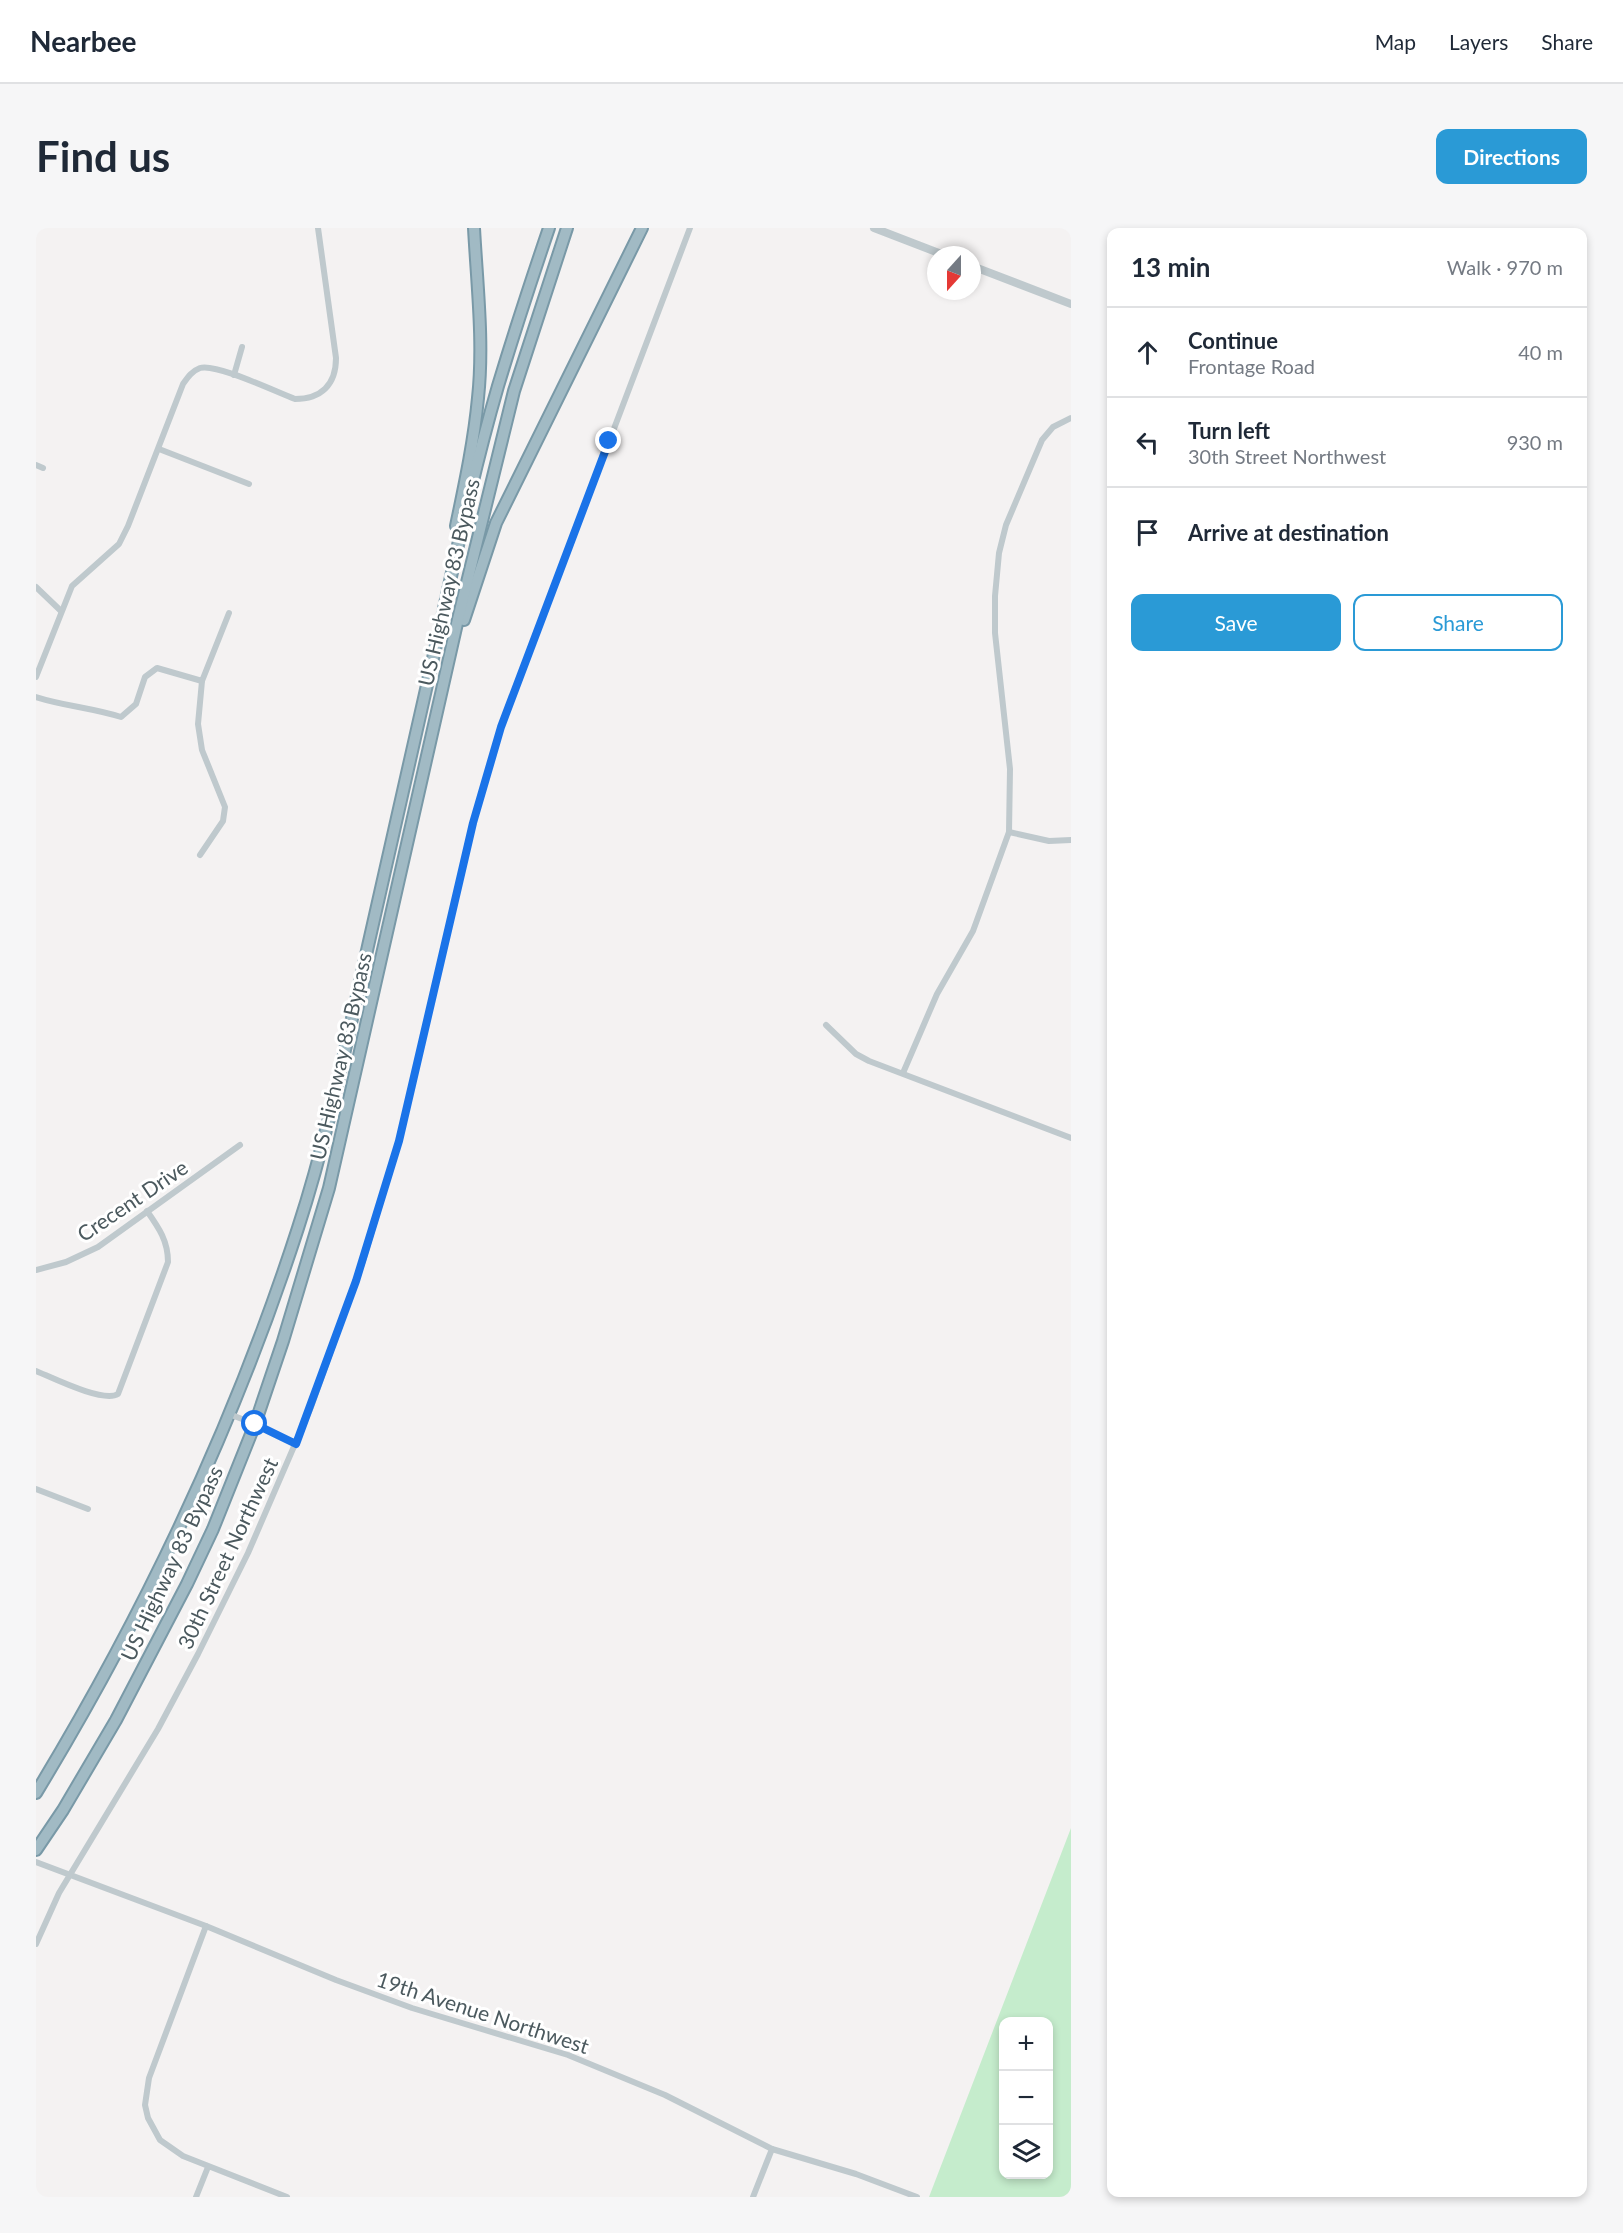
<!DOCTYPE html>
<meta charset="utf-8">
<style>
body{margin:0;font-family:Lato,sans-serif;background:#f6f6f7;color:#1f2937}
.controls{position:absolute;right:18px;bottom:18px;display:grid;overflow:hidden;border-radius:12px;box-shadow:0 3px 9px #0003}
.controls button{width:54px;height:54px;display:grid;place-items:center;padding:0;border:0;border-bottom:2px solid #e0e1e3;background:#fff;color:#1f2937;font:30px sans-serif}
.compass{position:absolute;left:891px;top:18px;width:54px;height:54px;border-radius:50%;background:#fff;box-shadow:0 3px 9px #0003;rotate:201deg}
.stop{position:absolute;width:18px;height:18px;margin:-14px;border:4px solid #1a73e8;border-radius:50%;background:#fff}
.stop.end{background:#1a73e8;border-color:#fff;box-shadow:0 2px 6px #0008}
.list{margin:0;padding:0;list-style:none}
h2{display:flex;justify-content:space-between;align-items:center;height:78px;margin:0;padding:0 24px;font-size:26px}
h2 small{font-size:20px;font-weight:400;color:#747a83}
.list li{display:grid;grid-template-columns:39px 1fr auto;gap:18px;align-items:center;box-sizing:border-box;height:90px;padding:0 24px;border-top:2px solid #e0e1e3}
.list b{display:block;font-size:22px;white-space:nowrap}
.list p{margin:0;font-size:20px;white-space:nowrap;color:#747a83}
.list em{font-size:20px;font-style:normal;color:#747a83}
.actions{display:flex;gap:12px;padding:18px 24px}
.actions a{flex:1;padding:14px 0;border:2px solid #2a9ad6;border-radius:12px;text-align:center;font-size:21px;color:#2a9ad6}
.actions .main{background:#2a9ad6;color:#fff}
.icon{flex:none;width:33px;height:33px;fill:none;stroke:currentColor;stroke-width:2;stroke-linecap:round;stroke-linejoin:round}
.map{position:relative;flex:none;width:1035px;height:1969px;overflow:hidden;border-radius:12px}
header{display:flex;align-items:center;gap:36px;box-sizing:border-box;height:84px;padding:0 30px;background:#fff;border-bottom:2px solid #e0e1e3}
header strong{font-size:28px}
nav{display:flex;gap:33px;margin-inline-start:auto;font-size:21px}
.intro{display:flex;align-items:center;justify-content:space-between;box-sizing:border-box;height:144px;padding:0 36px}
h1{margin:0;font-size:42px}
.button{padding:15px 27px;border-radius:12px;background:#2a9ad6;color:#fff;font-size:21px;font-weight:700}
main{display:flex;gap:36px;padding:0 36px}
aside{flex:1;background:#fff;border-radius:12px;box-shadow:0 3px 9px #0003}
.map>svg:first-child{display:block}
.green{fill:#c5eccc;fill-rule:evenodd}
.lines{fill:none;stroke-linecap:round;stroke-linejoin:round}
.trunk-casing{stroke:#7999a7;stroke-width:14}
.minor{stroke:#bfc9cd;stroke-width:6}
.tertiary{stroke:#bfc9cd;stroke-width:8}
.trunk{stroke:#a1bac4;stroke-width:10}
.route{stroke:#1a73e8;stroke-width:8}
.labels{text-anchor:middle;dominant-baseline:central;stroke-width:6;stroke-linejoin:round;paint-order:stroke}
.street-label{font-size:21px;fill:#4b595e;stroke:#fff}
</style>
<header>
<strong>Nearbee</strong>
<nav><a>Map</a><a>Layers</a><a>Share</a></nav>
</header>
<div class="intro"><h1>Find us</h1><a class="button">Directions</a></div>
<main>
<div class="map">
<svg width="1035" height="1969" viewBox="0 0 1035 1969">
<rect width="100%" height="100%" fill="#f4f2f2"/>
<path class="green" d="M1035,1600V1969H893ZM968,1794H1012V1946H968Z"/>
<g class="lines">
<defs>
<g id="trunk">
<path d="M420,298C429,255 438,213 442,170C448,115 441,56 438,0"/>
<path d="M428,392L460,295L606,0"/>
<path d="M0,1565C108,1387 198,1198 262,1000C292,908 311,812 332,718C355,618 378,518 400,417C419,331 437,244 462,158C478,105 495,53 513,0"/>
<path d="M0,1622L27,1582L80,1492L151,1356L177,1301L219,1196L247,1113L293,960L422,391L478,163L531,0"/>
</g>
</defs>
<use href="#trunk" class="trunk-casing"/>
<g class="minor">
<path d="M198,147L206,119"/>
<path d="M123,221L213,256"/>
<path d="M0,237L7,240"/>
<path d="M0,359L25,383"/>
<path d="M0,449L36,358L83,316L92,298L147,156C152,149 156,143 164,140C180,135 240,164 259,171C285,171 300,157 300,130L282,0"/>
<path d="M0,469C28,478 57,480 85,489L100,476L109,449L121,440L166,453L193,385"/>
<path d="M973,604L1013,613L1035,612"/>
<path d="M164,627L187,593L189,579L166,522L162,496L166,453"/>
<path d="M790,797L820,826L833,833L1035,910"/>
<path d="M867,845L901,766L937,703L973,604L974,541L959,405V368L963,325L970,297L1006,212L1017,199L1035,190"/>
<path d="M0,1042L30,1034L62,1019L204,917"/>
<path d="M0,1143C17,1150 67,1175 82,1166L132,1034C132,1013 123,1000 111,983"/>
<path d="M193,1186L219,1196L260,1216"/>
<path d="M0,1261L52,1281"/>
<path d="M0,1634L170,1698L300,1752L376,1780L532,1827L629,1867L736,1921L820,1946L881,1969"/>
<path d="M170,1698L113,1850L109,1877L112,1890L124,1912L147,1928L251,1969"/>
<path d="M0,1716L23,1665L122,1501L162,1426L212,1325L275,1179L327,1033L363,913L437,595L465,499L654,0"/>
<path d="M160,1969L172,1939"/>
<path d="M717,1969L736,1921"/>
</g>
<g class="tertiary">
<path d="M838,0L908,27"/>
<path d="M936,38L1035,76"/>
</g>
<use href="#trunk" class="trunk"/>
</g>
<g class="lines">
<path class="route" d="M219,1196L260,1216L320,1053L363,913L437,595L465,499L573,213"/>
</g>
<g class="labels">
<g class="street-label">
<text transform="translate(412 354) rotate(-77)">US Highway 83 Bypass</text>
<text transform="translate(304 828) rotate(-77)">US Highway 83 Bypass</text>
<text transform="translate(96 972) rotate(-34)">Crecent Drive</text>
<text transform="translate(191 1325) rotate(-65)">30th Street Northwest</text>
<text transform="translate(135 1335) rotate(-65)">US Highway 83 Bypass</text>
<text transform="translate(447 1784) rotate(18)">19th Avenue Northwest</text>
</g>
</g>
</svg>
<div class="controls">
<button>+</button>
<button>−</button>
<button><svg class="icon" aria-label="layers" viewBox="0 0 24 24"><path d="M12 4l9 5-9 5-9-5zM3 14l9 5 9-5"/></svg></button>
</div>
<svg class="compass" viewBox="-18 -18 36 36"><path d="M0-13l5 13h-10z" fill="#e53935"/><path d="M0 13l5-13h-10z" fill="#747a83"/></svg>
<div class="stop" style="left:219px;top:1196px"></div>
<div class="stop end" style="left:573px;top:213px"></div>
</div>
<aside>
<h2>13 min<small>Walk · 970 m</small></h2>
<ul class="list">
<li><svg class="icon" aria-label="ahead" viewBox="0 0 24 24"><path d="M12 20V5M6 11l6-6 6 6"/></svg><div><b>Continue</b><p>Frontage Road</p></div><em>40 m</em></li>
<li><svg class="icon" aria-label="left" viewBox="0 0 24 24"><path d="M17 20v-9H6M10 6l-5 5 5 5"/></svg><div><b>Turn left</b><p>30th Street Northwest</p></div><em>930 m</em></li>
<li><svg class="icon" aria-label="arrive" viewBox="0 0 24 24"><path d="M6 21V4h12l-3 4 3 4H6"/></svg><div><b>Arrive at destination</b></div></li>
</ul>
<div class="actions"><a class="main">Save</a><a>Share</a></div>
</aside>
</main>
